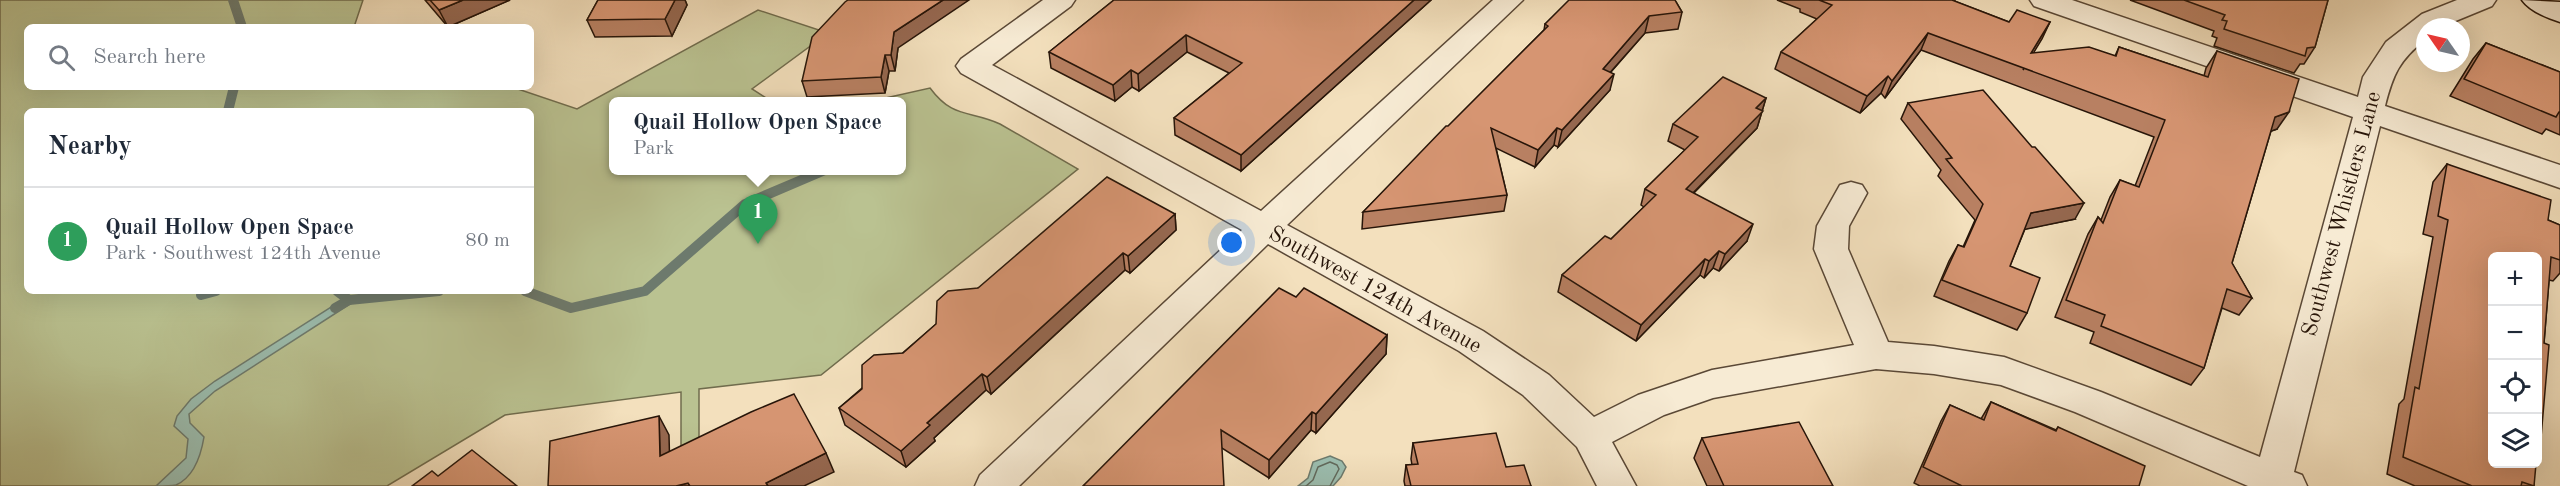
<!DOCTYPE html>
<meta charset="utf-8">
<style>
body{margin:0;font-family:"Old Standard TT",serif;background:#f2f2f3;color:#1f2937}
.controls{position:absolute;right:18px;bottom:18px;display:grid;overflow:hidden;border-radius:9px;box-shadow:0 6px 24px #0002}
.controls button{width:54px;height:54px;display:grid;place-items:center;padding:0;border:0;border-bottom:2px solid #e0e1e3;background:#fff;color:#1f2937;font:30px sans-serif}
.compass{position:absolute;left:2416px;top:18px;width:54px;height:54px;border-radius:50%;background:#fff;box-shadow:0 6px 24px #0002;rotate:304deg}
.you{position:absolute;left:1232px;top:243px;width:21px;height:21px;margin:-15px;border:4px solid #fff;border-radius:50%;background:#1a73e8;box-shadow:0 0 0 9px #1a73e833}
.badge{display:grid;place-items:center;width:39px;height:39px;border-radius:50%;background:#111827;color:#fff;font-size:20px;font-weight:700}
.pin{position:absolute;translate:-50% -50px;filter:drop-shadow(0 2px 3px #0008)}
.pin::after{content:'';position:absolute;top:32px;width:21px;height:18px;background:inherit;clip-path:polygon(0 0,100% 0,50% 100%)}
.popup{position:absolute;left:609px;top:97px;width:297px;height:78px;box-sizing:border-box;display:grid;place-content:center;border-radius:9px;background:#fff;filter:drop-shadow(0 2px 4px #0005);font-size:20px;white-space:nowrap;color:#747a83}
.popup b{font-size:22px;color:#1f2937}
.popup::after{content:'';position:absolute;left:50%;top:100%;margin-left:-12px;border:12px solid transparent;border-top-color:#fff}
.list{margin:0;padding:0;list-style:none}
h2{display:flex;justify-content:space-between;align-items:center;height:78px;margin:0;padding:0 24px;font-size:26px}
h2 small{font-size:20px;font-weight:400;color:#747a83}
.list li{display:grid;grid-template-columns:39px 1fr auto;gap:18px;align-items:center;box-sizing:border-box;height:108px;padding:0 24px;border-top:2px solid #e0e1e3}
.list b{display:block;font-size:22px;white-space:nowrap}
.list p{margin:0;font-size:20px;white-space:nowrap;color:#747a83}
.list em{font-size:20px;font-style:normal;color:#747a83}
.icon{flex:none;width:33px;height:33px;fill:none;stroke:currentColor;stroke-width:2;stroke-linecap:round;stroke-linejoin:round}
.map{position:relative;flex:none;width:2560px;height:486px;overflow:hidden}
.search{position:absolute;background:#fff;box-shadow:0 6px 24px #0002;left:24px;top:24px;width:510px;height:66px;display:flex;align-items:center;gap:15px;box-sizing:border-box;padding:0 21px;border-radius:9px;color:#747a83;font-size:22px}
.panel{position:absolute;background:#fff;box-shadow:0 6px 24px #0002;left:24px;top:108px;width:510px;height:186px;border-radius:9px}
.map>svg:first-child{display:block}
.green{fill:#bac291;stroke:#706c4d;stroke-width:1.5;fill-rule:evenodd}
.water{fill:#9bbdaf;stroke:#6d7a6d;stroke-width:1.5}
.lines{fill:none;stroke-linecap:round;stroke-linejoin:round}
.shore{stroke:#61695c;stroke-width:1.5}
.stream{stroke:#6d7a6d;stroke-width:10}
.minor-casing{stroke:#5a4836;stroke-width:3}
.secondary-casing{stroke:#271509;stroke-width:3}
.minor{fill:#f7ebd4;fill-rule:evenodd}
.secondary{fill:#f7ebd4;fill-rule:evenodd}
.wall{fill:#b88062;stroke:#271509;stroke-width:1.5}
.shaded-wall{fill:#966850;stroke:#271509;stroke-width:1.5}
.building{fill:#d69572;stroke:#271509;stroke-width:1.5}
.labels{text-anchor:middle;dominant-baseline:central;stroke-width:4.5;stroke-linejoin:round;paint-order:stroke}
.street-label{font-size:22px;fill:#271509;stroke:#f7ebd4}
</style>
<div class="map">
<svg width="2560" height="486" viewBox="0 0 2560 486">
<rect width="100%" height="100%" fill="#f3e0bd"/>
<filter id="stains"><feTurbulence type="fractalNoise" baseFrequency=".00333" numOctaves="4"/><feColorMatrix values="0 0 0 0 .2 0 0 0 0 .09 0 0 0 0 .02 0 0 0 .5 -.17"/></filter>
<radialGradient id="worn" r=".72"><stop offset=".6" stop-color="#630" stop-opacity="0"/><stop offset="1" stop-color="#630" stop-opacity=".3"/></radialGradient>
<path class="green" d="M0,0H363L354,27H27V87H512L577,109L758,10L828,33L752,89L771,101H614V170H902V101H872L930,88C953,119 969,110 1000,124L1078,169L821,375L699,389V486H681V392L505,415L387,486H0ZM27,111H531V291H27Z"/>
<g class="water">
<path d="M342,300L350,304L215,391L189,414L190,423L204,437C201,455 194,477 176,485C171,486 162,486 156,486L186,458L188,439L174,426L177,416L191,399L215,381Z"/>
<path d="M1330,456L1342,461L1346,467L1341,477L1333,486H1298L1308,478L1313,462Z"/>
</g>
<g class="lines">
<path class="shore" d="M1306,486L1313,480L1318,467L1330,462L1337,465L1339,469L1330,486"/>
<g class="stream">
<path d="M233,0L242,27"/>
<path d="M228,111L234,87"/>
<path d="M204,291L201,295L216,291"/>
<path d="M337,291L349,300"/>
<path d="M525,291L571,308L645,291L745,204L825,170"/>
<path d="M335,308L349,300L439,291"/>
</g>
<defs>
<path id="minor" d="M1043,0H1075L1071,6L992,65L1261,211L1493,0H1523L1287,225L1483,331L1549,375L1594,417L1638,395L1712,370L1854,345L1814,249L1817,226L1840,185L1851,182L1862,185L1867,193L1849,226L1848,249L1888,342L1934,346L2004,357L2101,392L2260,457L2353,117L2034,6L2030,0H2072L2358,97L2363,77L2386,42L2422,14L2457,0H2496L2492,6L2441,27H2425V40C2399,60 2393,75 2385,106L2560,165V188L2380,126L2294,472L2302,475L2307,486H2248L2075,412L2001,385L1934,374L1876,369L1713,398L1664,415L1612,442L1636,486H1597L1577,447L1523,395L1459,351L1268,244L1019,486H975L980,475L1242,230L961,73L956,66L961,59Z"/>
<path id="secondary" d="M2522,0L2560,2V22C2547,18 2530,11 2522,0Z"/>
</defs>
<use href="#minor" class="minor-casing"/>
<use href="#secondary" class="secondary-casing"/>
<use href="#minor" class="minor"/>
<use href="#secondary" class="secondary"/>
</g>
<g class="wall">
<path d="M425,0H510L448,27Z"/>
<path d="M598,0H685L687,5L672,36L595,37L587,20Z"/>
<path d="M1114,0H1431L1241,171L1175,135L1174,118L1229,73L1187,52L1139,91L1132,87L1115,101L1051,68L1049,52Z"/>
<path d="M1777,0H1955L1954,1L2009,22H2050L2033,53L2115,56L2119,47L2204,76L2206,68L2217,51L2277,129L2271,131L2232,263L2252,298L2239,315L2222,308L2204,368L2191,385L2090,343L2094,332L2055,317L2088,234L2098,217L2101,220L2110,197L2120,180L2135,186L2154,137L1921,50L1885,98L1881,93L1860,113L1775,69L1781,52L1817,19L1800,12V9Z"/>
<path d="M2130,0H2328L2315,47L2304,64H2300L2294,73L2214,46L2217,38L2212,36L2214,31Z"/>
<path d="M1676,2L1682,12L1678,29L1645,33L1611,72L1610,90L1558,147L1554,145L1535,167L1496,148L1507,195L1504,211L1362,229L1363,212L1544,30L1545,24Z"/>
<path d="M2486,43L2560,72V135L2546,129L2542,134L2450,96L2473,59Z"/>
<path d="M898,48L895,71H889L885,93L807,97L802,81Z"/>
<path d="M1766,98L1757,128L1694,193L1747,241L1719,271L1713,268L1704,278L1700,275L1636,341L1558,292L1562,275L1611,239L1644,207L1641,205L1645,189L1685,150L1668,141L1673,124Z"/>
<path d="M1908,103L2075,219L2025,229L2010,266L2027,313L2017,330L1934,296L1949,261L1958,245L1963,247L1975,220L1938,176L1941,170L1901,119Z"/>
<path d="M2447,164L2548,220L2560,225V273L2553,281L2549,280L2544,343L2540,449L2538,451V256L2534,486H2415L2387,474L2399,404L2404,399L2433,237L2423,234L2433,182Z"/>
<path d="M1175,214L1176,230L1130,273L1125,270L991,394L986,390L934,438L935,441L906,467L845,425L839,408L978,288Z"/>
<path d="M1296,297L1387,335L1386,354L1316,433L1311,430L1269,478L1222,448L1083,486Z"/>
<path d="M1991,402L2056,430L2058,427L2139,486H1920L1914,483L1941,421L1950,405L1981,419Z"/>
<path d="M1702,438L1833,486H1707L1694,458Z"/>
<path d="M1413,443L1506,467L1531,486H1405L1404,481L1406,465H1412L1411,459Z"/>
</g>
<g class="shaded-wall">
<path d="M463,0H510L448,27L439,10Z"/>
<path d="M675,0H685L687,5L672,36L665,19Z"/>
<path d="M943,0H969L898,48L895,71L891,55L894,32Z"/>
<path d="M1414,0H1431L1241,171V155Z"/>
<path d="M1649,16L1645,33L1599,85L1603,69Z"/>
<path d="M2050,22L2042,39L2023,70L2031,53Z"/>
<path d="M1928,33L1921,50L1885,98L1892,81Z"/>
<path d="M1186,35L1187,52L1139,91L1138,74Z"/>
<path d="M885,55L889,71L885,93L881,77Z"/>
<path d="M1131,70L1132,87L1115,101L1113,85Z"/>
<path d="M1614,74L1610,90L1558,147L1562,130Z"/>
<path d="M1888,76L1881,93L1860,113L1867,96Z"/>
<path d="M1766,98L1757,128L1681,205L1686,189L1756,108Z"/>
<path d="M2289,112L2277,129L2263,134L2275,117Z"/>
<path d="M1557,128L1554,145L1535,167L1538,150Z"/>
<path d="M2084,203L2075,219L2022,230L2031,213Z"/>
<path d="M1175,214L1176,230L1130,273L1128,256Z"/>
<path d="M1753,224L1747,241L1719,271L1725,254Z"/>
<path d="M1719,251L1713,268L1704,278L1709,261Z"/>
<path d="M1123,253L1125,270L991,394L987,377Z"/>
<path d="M1705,259L1700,275L1636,341L1641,325Z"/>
<path d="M1387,335L1386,354L1316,433V414Z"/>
<path d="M982,374L986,390L934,438L935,441L906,467L901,451L927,423Z"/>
<path d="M1312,412L1311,430L1269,478V460Z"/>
<path d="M659,416L669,435L670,474L660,456Z"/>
<path d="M826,453L834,472L804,486H768L766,483Z"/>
<path d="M688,483L690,486H676Z"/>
</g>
<g class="building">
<path d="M430,0H463L439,10Z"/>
<path d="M598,0H675L665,19L587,20Z"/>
<path d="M848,0H943L894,32L891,55H885L881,77L802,81L812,37L845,2Z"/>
<path d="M1114,0H1414L1241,155L1174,118L1242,63L1186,35L1138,74L1131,70L1113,85L1049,52Z"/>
<path d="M1569,0H1675L1682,12L1649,16L1603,69L1614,74L1562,130L1557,128L1538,150L1491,128L1507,195L1363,212L1446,126H1448L1548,26L1545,24Z"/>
<path d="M1819,0H1952L2009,22L2017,10L2050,22L2031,53L2089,47L2116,56L2119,47L2208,77L2217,51L2299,79L2289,112L2275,117L2232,263L2252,298L2227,289L2204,368L2101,326L2105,315L2066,300L2098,217L2103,223L2120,180L2139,187L2165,120L1928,33L1892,81L1888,76L1867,96L1781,52L1832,5Z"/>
<path d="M2184,0H2328L2315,47L2307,48L2305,56L2224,29L2227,21L2222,20L2225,15Z"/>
<path d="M2486,43L2560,72V112H2559L2556,117L2464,79Z"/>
<path d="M1723,77L1766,98L1756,108L1763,111L1686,189L1753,224L1725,254L1719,251L1709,261L1705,259L1641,325L1562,275L1605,236L1611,239L1656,195L1645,189L1698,137L1673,124Z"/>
<path d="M1983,90L2032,147H2035L2084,203L2031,213L2010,266L2040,278L2027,313L1942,280L1958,245L1964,247L1983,204L1946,159L1952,158L1908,103Z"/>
<path d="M2447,164L2551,200L2548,220L2560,225V260L2551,257L2544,343L2549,345L2540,449L2538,448V256H2493V464H2536L2534,486L2522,482L2521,486H2472L2403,457L2415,387L2419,389L2448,220L2438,216Z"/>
<path d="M1107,177L1175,214L1128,256L1123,253L987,377L982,374L927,423L930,425L901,451L839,408L862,389V365L874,355L903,353L936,324L937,301L948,291L978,288Z"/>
<path d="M1279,288L1296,297L1304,288L1387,335L1316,414L1312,412L1269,460L1221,430L1224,486H1083Z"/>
<path d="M794,394L826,453L766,483L768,486H690L688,483L676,486H548L550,441L659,416L660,456L751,412Z"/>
<path d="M1991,402L2056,431L2058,427L2145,466L2139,486H1962L1923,467L1950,405L1984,420Z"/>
<path d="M1799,422L1833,486H1724L1702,438Z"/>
<path d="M1496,433L1506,467L1524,465L1531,486H1411L1406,465L1418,464L1413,443Z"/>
<path d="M472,450L517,486H412L432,471L438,476Z"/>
</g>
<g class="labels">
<g class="street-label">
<text transform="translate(2342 214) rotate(-75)">Southwest Whistlers Lane</text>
<text transform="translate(1375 290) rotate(29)">Southwest 124th Avenue</text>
</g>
</g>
<rect width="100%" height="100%" filter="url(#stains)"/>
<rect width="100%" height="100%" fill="url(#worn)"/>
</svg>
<div class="controls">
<button>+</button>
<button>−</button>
<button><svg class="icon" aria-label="locate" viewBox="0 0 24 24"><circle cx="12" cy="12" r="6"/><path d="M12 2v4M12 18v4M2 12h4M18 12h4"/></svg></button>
<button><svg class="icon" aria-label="layers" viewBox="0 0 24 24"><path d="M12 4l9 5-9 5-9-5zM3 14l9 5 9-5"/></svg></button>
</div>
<svg class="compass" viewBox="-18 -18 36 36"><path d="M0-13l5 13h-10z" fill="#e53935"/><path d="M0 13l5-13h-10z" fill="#747a83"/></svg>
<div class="you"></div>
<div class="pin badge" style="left:758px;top:244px;background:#2e9e5b">1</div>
<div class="popup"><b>Quail Hollow Open Space</b>Park</div>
<div class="search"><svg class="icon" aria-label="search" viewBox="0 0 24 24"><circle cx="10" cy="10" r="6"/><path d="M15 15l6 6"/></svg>Search here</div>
<section class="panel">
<h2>Nearby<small></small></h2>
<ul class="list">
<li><span class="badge" style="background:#2e9e5b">1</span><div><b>Quail Hollow Open Space</b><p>Park · Southwest 124th Avenue</p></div><em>80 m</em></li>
</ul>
</section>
</div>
